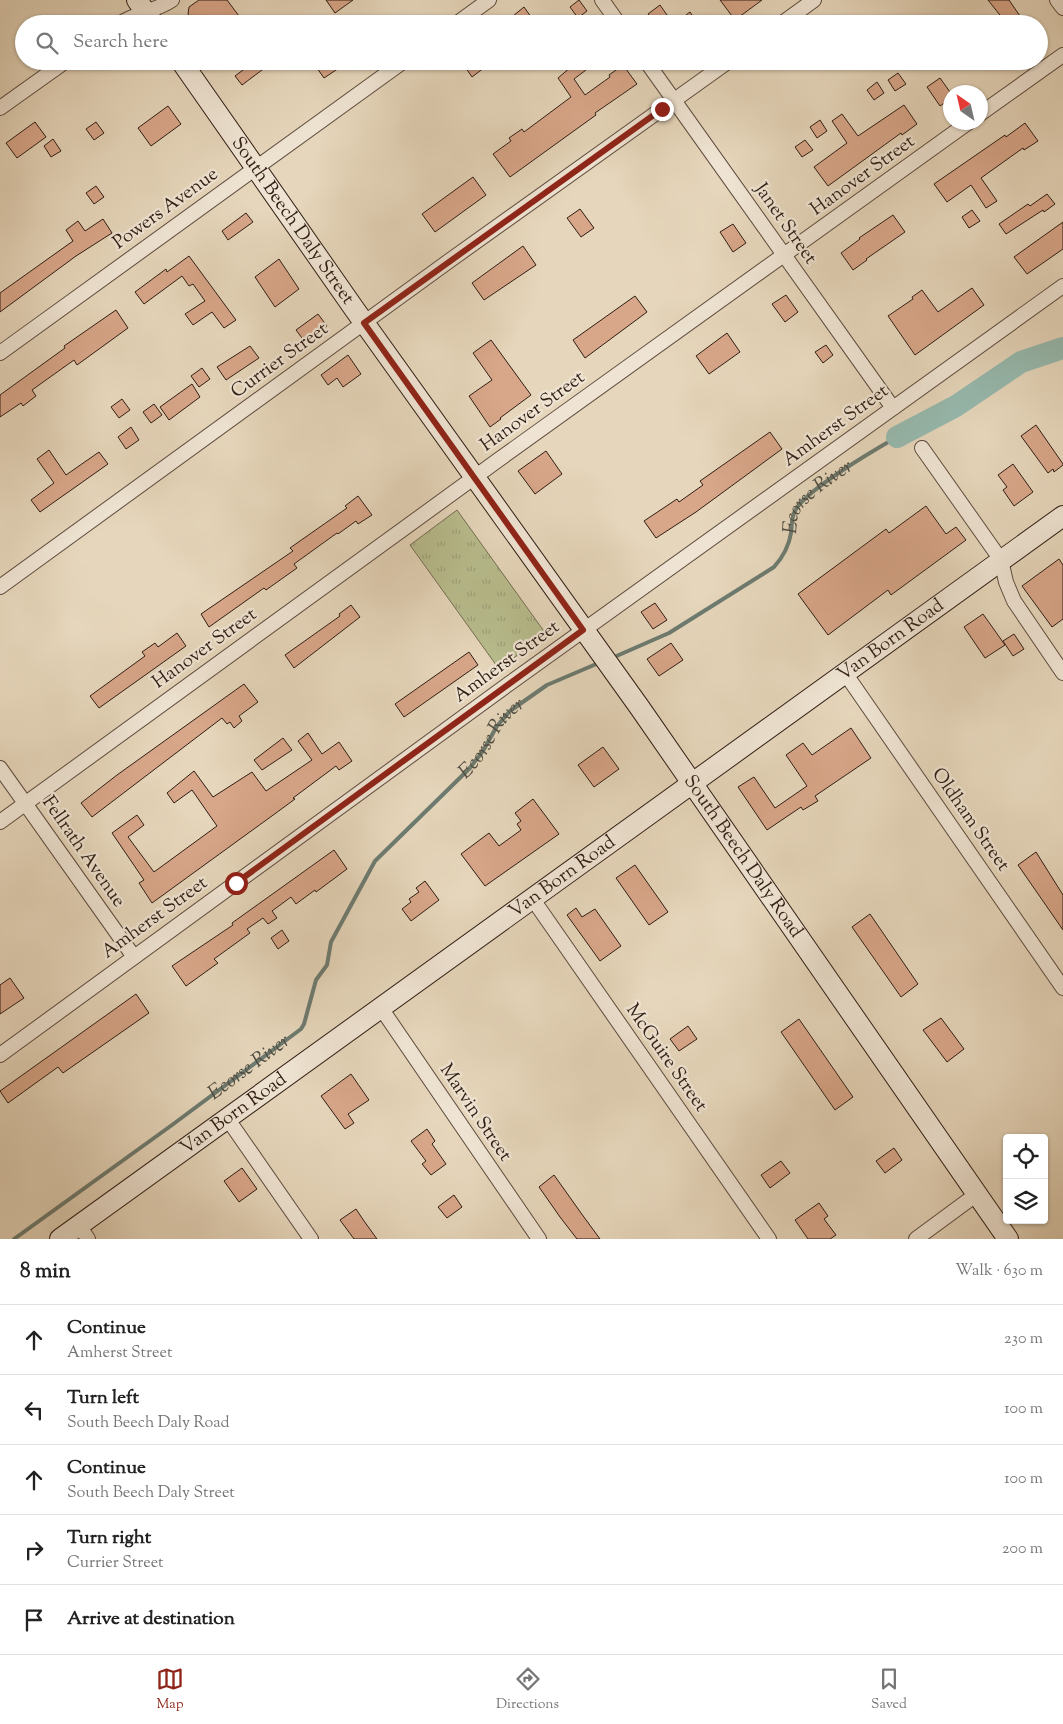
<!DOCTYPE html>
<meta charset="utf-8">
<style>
body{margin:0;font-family:"Sorts Mill Goudy",serif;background:#f6f6f6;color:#222}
.controls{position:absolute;right:15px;bottom:15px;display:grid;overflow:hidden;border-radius:5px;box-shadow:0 1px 4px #0004}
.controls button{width:45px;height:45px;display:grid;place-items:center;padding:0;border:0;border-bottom:1px solid #e0e0e0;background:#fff;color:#222;font:25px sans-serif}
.compass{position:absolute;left:943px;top:85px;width:45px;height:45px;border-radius:50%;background:#fff;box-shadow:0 1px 4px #0004;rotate:326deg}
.stop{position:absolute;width:15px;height:15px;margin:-11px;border:4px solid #8f2418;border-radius:50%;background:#fff}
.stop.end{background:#8f2418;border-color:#fff;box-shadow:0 1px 5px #0008}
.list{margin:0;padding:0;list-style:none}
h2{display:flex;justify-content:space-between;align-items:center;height:65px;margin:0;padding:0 20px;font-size:21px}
h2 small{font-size:16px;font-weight:400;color:#767676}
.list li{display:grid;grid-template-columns:32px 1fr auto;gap:15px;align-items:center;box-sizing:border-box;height:70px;padding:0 20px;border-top:1px solid #e0e0e0}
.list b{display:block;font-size:19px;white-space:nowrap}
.list p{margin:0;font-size:16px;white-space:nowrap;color:#767676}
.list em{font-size:16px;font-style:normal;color:#767676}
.icon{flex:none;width:28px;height:28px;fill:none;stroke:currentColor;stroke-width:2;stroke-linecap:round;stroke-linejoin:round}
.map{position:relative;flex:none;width:1063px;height:1239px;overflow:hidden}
.search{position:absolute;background:#fff;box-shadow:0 1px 4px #0004;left:15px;right:15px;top:15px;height:55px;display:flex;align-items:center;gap:12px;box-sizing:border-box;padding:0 18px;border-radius:28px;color:#767676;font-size:19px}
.sheet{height:415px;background:#fff}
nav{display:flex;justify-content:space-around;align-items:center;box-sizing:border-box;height:70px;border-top:1px solid #e0e0e0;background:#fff;font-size:14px;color:#767676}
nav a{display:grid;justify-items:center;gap:2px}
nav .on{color:#8f2418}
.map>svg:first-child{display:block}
.grass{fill:url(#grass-tufts);stroke:#746d51}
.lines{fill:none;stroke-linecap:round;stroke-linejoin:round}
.stream{stroke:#6d7b70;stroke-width:4}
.river{stroke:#96b9ae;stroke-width:22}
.building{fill:#d8a689;stroke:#2f1d14}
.street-casing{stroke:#5d4b3e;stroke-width:16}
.secondary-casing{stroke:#2f1d14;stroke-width:22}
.street{stroke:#efe4d3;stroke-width:14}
.secondary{stroke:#efe4d3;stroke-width:20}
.route{stroke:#8f2418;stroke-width:6}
.labels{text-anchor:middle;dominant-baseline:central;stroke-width:4.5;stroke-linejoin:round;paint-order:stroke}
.street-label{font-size:19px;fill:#2f1d14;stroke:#efe4d3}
.water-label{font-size:20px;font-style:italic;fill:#4e4c42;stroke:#efe4d3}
</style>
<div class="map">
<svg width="1063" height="1239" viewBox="0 0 1063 1239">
<defs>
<pattern id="grass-tufts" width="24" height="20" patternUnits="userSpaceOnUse" patternTransform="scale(1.25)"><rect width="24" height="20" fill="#b8bd8e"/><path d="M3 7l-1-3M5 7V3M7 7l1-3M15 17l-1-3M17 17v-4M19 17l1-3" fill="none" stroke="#9ea27a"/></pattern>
</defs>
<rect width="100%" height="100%" fill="#e6d6bb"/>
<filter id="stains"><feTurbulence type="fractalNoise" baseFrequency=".004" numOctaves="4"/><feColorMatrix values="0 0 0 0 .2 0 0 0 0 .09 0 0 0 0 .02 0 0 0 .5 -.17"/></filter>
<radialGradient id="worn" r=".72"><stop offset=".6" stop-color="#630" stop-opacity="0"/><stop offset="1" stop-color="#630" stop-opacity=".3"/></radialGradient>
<path class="grass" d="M457,510L546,634L499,669L410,545Z"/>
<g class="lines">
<g class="stream">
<path id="s1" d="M612,658L669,633L774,567C783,557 789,546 791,533C792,526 791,518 795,511C804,491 876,449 897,437"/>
<path id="s2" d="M14,1239L172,1125L301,1029L304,1024L316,980L327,965L331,942L375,861L469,769L483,751L497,726L510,711L547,685L601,662"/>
</g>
<path class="river" d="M897,437L956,406L1021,362L1063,348"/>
</g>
<g class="building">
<path d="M199,0H227L245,24H196L188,14L189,7Z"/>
<path d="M326,0H353L335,13Z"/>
<path d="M579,0L587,11L578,18L570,7Z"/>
<path d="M720,0H762L735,20Z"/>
<path d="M988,0H1009L1022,19L1015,24H1007Z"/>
<path d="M660,5L667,15L655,24L648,14Z"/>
<path d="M524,7L536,24H503L513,16Z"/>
<path d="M690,12L698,24H674Z"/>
<path d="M255,61H274L242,85L235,76Z"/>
<path d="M312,61H334L339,68L324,78Z"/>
<path d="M461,61H493L472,77Z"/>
<path d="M578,61H580L586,70L574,79L585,95L610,77L609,75L623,65L637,84L595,113L596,115L510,177L493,154L511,141L509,138L522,129L524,132L571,97L558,78Z"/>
<path d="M898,73L906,84L895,91L888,80Z"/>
<path d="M940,78L950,92V99L940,106L927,87Z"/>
<path d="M877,82L884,93L874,100L867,90Z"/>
<path d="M904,105L917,124L902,135L901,133L828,186L814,167L847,143L832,121L842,114L858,136Z"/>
<path d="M168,106L181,124L151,146L138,128Z"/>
<path d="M820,120L827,131L817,138L810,127Z"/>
<path d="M35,122L46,137L17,158L6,143Z"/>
<path d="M96,122L104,133L94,140L86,129Z"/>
<path d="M1025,123L1038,141L1024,150L1023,148L981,178L997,201L986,208L971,185L947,202L934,184L1005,135L1006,137Z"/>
<path d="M53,139L61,151L51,157L44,146Z"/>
<path d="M805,140L813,150L802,157L795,147Z"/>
<path d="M473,177L486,195L435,232L422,214Z"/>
<path d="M96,186L104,197L94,204L86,193Z"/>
<path d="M1047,194L1055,204L1044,212L1043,210L1006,234L999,224L1028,204L1030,206Z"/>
<path d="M580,209L594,228L581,237L567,218Z"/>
<path d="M972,210L980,221L969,228L962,217Z"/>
<path d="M246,213L253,222L228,240L222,231Z"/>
<path d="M893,215L905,232L866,259L867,260L853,270L841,253L860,239L859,238Z"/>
<path d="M103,219L112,233L76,256L0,312V293L73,241L66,230L78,221L85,231Z"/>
<path d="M1063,222V249L1027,274L1014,257Z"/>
<path d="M733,224L746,243L733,252L720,232Z"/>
<path d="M523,246L536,265L484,300L472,283Z"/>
<path d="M189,256L236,320L224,328L212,312L193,325L185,314L205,301L193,284L189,286L182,276L144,304L135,292L166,269L167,272Z"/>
<path d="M279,259L299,289L275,307L255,277Z"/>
<path d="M972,288L984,305L915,355L888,316L913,299L912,297L922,290L938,312Z"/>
<path d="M786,295L798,312L785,322L772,304Z"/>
<path d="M635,296L647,312L585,358L573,340Z"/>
<path d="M116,310L128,328L77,365L74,360L32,390L36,396L23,406L21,403L0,417V395L65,348L64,346Z"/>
<path d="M318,314L327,326L305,342L296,330Z"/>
<path d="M727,333L740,352L709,374L696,356Z"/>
<path d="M491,340L531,395L500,418L501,419L490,427L469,396L492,380L473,353Z"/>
<path d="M826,345L833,355L823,363L815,352Z"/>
<path d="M250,346L259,358L226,380L217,367Z"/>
<path d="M348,355L361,374L343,387L337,378L328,385L321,375Z"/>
<path d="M202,368L210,379L199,387L191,376Z"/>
<path d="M192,384L200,397L169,420L160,407Z"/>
<path d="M122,399L130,410L119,418L111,407Z"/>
<path d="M154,404L162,415L151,423L143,412Z"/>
<path d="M1036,425L1063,464V465L1054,472L1053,469L1048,473L1021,436Z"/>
<path d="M131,427L139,440L126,449L118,437Z"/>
<path d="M770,432L782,449L696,512L656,538L644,521L677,499L679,502L703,485L700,481Z"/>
<path d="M49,450L66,475L99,452L108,464L40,512L31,500L54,483L37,459Z"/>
<path d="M546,451L562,474L535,494L518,471Z"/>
<path d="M1013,464L1033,492L1014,506L1003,490L1007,487L998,475Z"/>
<path d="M358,496L372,515L358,524L356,521L338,534L337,533L294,564L297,568L266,590L264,588L209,627L201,614L293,551L290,548L347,508L345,506Z"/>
<path d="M926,506L946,534L956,527L966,540L891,595L888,590L828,635L798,594L886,529L889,533Z"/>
<path d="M1059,559L1063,565V619L1052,627L1022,586Z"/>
<path d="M655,603L667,620L653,629L641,612Z"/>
<path d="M351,605L360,617L294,668L285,655L340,616L339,614Z"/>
<path d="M983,614L1005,645L985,658L964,627Z"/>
<path d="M177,633L186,646L99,708L90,696L145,656L142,652L155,643L158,647Z"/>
<path d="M1014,634L1024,649L1013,656L1003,641Z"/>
<path d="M671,643L683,660L659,676L647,659Z"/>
<path d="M469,652L478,665L404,717L395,704Z"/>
<path d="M244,684L258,702L239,716L242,721L234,728L230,722L227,724L222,718L92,817L81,803L117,775Z"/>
<path d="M851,728L871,758L815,796L818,801L803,810L801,807L767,830L738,787L754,777L775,808L807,786L786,755L803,743L812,755Z"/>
<path d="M308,733L322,754L339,742L352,761L339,770L336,766L293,798L295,799L276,813L152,903L139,883L144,880L112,833L137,815L144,825L128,837L154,872L217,826L192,790L174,803L167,793L194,771L213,797L252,772L266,791L312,760L298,741Z"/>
<path d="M283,738L292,750L262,770L254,760Z"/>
<path d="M603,747L619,769L594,787L578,765Z"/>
<path d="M533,799L559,834L485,886L461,854L489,833L499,846L521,830L517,824L521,821L515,813Z"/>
<path d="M334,850L347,869L316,892L315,890L296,904L291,897L272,911L277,918L268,924L263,918L247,929L250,933L214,959L218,963L186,986L172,966L233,925L232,923Z"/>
<path d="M1036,852L1063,895V930L1018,865Z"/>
<path d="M635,865L668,912L649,925L616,878Z"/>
<path d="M425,881L439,900L411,921L402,909L411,902L409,899L419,892L416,888Z"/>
<path d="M576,908L582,917L595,909L621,946L600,961L567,915Z"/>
<path d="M870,914L918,984L901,997L852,927Z"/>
<path d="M282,930L289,941L278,949L271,938Z"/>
<path d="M10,978L24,998L0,1014V985Z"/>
<path d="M136,994L149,1013L63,1073L58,1067L8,1103L0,1091Z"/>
<path d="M941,1018L964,1049L947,1062L923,1030Z"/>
<path d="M799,1019L853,1097L835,1110L781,1032Z"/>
<path d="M688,1026L697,1039L679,1051L670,1039Z"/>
<path d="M351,1074L369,1100L348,1114L354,1123L345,1129L321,1096Z"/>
<path d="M427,1129L435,1141L432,1144L446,1164L431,1175L422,1164L426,1161L411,1141Z"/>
<path d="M894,1148L902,1160L885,1173L876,1161Z"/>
<path d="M781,1161L790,1173L770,1188L761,1175Z"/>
<path d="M242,1168L257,1189L239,1202L224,1181Z"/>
<path d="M554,1175L581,1213L600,1239H577L560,1217L539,1187Z"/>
<path d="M454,1195L462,1207L447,1218L438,1207Z"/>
<path d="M819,1203L828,1216L824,1219L836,1235L830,1239H808L795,1220Z"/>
<path d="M356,1209L364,1221L377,1239H354L340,1220Z"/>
</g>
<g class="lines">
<defs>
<g id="street">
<path d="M602,0L619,24"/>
<path d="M1057,0L1063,8"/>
<path d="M119,24C135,13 156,11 172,0"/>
<path d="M456,24L489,0"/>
<path d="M781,24L814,0"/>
<path d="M646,61L893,408"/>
<path d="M0,108L66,61"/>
<path d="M980,114L1063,55"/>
<path d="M0,353L404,61"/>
<path d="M922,448L1001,560L1006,582L1014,601L1063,673"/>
<path d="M0,587L449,261L729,61"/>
<path d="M845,673L1063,988"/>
<path d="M0,768L134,957"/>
<path d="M0,822L501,458L969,122"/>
<path d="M532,898L769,1239"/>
<path d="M381,1008L539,1239"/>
<path d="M0,1055L510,683L1063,286"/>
<path d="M227,1118L311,1239"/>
<path d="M79,1225L88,1239"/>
<path d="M916,1239L977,1194"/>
</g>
<g id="secondary">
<path d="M137,0L154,24"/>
<path id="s3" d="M181,61L355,310L640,708L1008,1239"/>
<path id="s4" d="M60,1239L1063,516"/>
</g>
</defs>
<use href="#street" class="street-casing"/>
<use href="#secondary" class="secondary-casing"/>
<use href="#street" class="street"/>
<use href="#secondary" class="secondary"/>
</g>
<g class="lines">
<path class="route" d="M236,883L583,630L364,323L662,109"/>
</g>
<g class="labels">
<g class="street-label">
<text transform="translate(863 176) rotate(-36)">Hanover Street</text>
<text transform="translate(166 209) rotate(-36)">Powers Avenue</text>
<text stroke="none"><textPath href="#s3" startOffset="195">South Beech Daly Street</textPath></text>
<text transform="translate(785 224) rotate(55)">Janet Street</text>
<text transform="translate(280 361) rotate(-36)">Currier Street</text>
<text transform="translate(533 412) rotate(-36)">Hanover Street</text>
<text transform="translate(836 426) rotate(-36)">Amherst Street</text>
<text stroke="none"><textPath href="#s4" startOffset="1024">Van Born Road</textPath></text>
<text transform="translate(205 649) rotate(-36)">Hanover Street</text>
<text transform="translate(507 662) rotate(-36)">Amherst Street</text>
<text transform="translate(970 820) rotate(55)">Oldham Street</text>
<text transform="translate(83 852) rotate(55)">Fellrath Avenue</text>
<text stroke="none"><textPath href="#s3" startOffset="974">South Beech Daly Road</textPath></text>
<text stroke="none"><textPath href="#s4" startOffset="619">Van Born Road</textPath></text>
<text transform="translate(155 918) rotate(-36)">Amherst Street</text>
<text transform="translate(666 1058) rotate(55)">McGuire Street</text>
<text transform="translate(475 1113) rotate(56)">Marvin Street</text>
<text stroke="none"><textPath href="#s4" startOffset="214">Van Born Road</textPath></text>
</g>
<g class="water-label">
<text stroke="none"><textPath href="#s1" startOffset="272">Ecorse River</textPath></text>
<text stroke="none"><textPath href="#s2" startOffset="711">Ecorse River</textPath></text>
<text stroke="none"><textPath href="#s2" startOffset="291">Ecorse River</textPath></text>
</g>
</g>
<rect width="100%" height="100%" filter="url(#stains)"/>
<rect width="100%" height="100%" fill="url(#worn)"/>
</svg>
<div class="controls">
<button><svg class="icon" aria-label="locate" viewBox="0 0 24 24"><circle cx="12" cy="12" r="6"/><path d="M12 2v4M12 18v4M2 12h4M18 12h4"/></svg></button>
<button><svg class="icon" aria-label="layers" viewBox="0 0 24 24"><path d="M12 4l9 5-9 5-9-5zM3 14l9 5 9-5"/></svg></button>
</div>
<svg class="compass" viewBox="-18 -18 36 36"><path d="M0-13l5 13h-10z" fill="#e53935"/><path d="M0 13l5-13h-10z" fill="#767676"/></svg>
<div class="stop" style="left:236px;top:883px"></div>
<div class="stop end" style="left:662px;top:109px"></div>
<div class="search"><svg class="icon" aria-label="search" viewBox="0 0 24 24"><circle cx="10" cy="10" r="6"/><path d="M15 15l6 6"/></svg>Search here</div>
</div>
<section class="sheet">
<h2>8 min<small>Walk · 630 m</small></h2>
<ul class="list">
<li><svg class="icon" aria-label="ahead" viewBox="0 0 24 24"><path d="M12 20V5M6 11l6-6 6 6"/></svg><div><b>Continue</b><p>Amherst Street</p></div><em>230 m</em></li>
<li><svg class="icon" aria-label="left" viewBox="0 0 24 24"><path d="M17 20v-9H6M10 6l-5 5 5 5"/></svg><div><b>Turn left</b><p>South Beech Daly Road</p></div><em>100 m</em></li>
<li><svg class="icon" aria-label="ahead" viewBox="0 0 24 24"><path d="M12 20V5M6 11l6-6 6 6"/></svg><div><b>Continue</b><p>South Beech Daly Street</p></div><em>100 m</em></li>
<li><svg class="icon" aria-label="right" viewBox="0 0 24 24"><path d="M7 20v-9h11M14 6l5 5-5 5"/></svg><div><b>Turn right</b><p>Currier Street</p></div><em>200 m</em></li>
<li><svg class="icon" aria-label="arrive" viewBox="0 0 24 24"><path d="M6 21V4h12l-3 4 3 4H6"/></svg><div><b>Arrive at destination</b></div></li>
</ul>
</section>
<nav>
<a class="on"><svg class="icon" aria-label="map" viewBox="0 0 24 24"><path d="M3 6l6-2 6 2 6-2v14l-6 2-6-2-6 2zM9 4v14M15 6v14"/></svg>Map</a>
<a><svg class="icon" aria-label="directions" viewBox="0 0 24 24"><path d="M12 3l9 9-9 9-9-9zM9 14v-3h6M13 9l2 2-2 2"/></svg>Directions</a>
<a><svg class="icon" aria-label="saved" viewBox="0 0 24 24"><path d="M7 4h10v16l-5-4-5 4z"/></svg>Saved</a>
</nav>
